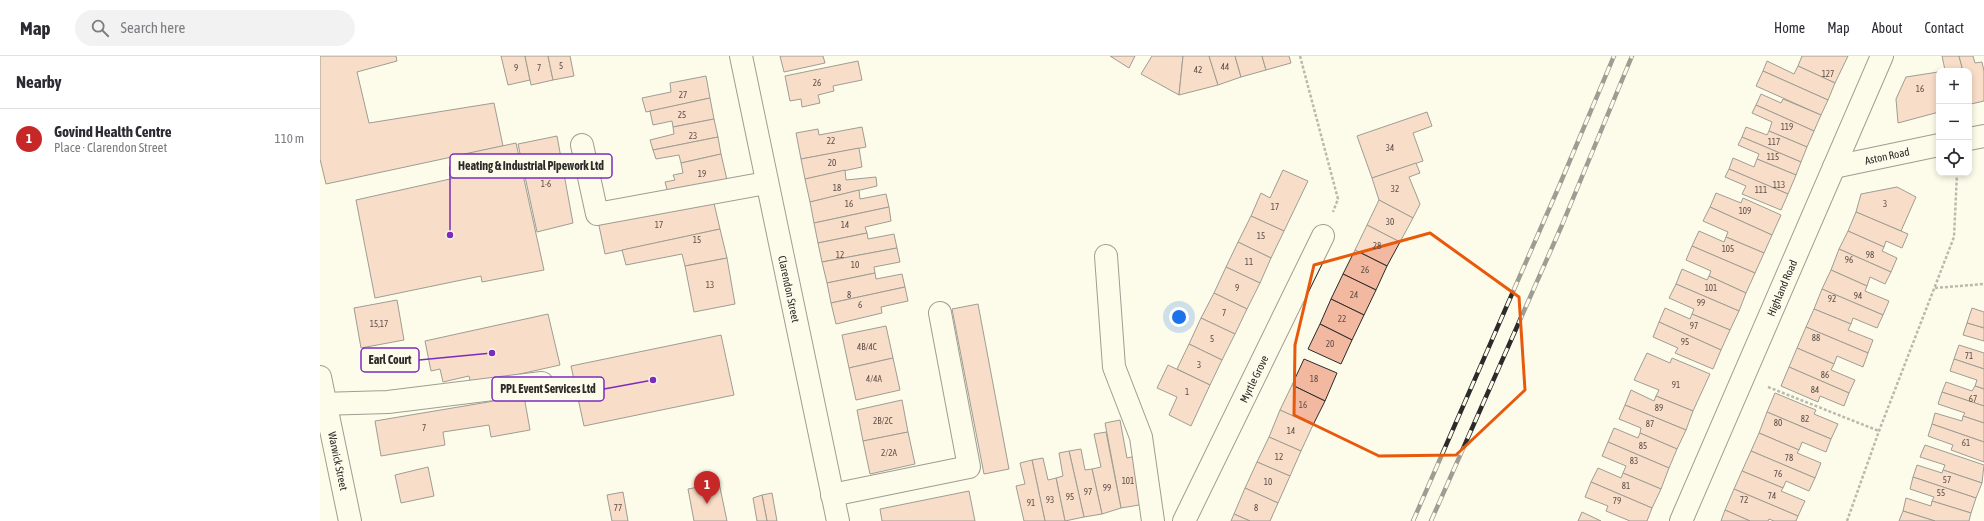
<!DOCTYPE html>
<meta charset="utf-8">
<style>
body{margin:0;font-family:"Asap Condensed",sans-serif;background:#f2f2f3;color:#2b2b33}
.controls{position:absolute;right:12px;top:12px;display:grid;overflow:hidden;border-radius:8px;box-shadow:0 2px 6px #0003}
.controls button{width:36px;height:36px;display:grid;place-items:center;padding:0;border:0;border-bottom:1px solid #e1e1e2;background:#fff;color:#2b2b33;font:20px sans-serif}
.you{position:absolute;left:859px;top:261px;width:14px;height:14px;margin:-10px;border:3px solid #fff;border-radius:50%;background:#1a73e8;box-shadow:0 0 0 6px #1a73e833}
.badge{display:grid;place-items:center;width:26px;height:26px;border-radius:50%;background:#c62828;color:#fff;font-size:13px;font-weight:700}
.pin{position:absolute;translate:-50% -33px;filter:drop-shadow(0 1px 2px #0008)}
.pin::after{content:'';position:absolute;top:21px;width:14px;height:12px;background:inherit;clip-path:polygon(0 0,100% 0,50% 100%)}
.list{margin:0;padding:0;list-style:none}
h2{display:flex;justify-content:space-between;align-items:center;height:52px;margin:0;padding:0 16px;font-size:17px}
h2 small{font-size:13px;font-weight:400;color:#7c7c81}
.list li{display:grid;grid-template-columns:26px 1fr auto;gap:12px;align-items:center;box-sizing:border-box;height:60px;padding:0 16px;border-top:1px solid #e1e1e2}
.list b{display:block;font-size:15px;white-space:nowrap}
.list p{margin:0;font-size:13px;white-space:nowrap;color:#7c7c81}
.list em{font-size:13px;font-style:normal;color:#7c7c81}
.icon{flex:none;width:22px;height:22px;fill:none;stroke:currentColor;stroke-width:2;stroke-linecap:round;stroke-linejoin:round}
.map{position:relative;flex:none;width:1664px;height:465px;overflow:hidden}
header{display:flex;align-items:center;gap:24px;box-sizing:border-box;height:56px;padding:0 20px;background:#fff;border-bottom:1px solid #e1e1e2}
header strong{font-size:19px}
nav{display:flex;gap:22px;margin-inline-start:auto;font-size:14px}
.search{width:280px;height:36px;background:#f2f2f3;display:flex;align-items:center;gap:10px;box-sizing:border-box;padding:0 14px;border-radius:22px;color:#7c7c81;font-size:15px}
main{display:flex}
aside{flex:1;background:#fff}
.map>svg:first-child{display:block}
.building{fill:#f2b8a0;stroke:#2b2b2b}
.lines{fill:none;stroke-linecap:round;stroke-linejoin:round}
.minor-casing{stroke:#2b2b2b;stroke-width:24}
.path{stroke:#6a6964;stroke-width:2.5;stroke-dasharray:3 2;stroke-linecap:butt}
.minor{stroke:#fdfbea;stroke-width:22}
.rail-casing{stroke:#2b2b2b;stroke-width:4.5}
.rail{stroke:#fdfbea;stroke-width:3;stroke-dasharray:9;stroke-linecap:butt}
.marked{fill:none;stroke:#e8590c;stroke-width:3;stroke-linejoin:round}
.labels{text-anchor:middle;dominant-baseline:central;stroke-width:3;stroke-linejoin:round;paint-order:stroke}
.number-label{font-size:9px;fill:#5d4e48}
.street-label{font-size:11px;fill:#2b2b2b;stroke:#fdfbea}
.leader{fill:none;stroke:#7b2cbf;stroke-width:1.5}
.callout-dot{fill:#7b2cbf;stroke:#fdfbea;stroke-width:1.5}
.callout{fill:#fdfbea;stroke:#7b2cbf;stroke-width:1.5}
.callout-label{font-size:12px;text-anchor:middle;font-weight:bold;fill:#2b2b2b}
</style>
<header>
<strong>Map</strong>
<div class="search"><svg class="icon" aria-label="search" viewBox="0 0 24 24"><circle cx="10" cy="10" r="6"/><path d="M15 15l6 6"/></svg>Search here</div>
<nav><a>Home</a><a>Map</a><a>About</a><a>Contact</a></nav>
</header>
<main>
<aside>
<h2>Nearby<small></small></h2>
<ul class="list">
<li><span class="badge">1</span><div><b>Govind Health Centre</b><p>Place · Clarendon Street</p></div><em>110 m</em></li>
</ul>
</aside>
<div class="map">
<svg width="1664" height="465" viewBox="0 0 1664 465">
<rect width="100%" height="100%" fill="#fdfbea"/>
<g class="building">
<path d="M0,0H76L77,5L37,16L49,67L174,47L183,90L6,128L0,103Z"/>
<path d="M181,0H205L210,24L188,29Z"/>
<path d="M205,0H228L233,24L211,29Z"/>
<path d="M228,0H250L254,20L233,24Z"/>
<path d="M460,0H503L505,7L464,16Z"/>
<path d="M790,0H815L809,12Z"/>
<path d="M832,0H863L859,39L821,18Z"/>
<path d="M863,0H889L898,29L859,39Z"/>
<path d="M889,0H915L921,21L898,29Z"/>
<path d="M915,0H942L946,14L921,21Z"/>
<path d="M942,0H969L971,7L946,14Z"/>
<path d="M1482,0H1528L1515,27L1478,10Z"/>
<path d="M1622,0H1639L1643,15H1620L1625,14Z"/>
<path d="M1639,0H1653L1655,7L1662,6L1664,15V45L1651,48L1649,15H1643Z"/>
<path d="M538,5L542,24L513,30L514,35L498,39L500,47L482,51L481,43L470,45L465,20Z"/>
<path d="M1447,5L1474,18L1478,10L1515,27L1508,44L1443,15Z"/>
<path d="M1443,15L1508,44L1501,59L1436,30Z"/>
<path d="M1618,16L1619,56L1578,67L1576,43L1586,21Z"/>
<path d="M386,20L390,42L326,56L322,42L351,36L350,27Z"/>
<path d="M1441,38L1461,47L1463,43L1501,59L1494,75L1436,49Z"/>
<path d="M390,42L394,63L353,71L352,65L333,69L330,55Z"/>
<path d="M1436,49L1494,75L1487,91L1449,75L1452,66L1432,57Z"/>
<path d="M1107,56L1112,70L1093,77L1103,105L1052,122L1037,80Z"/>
<path d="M394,63L398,81L333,94L330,84L354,78L353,71Z"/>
<path d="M542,71L546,91L481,103L476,77L498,73L499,79Z"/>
<path d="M1426,71L1447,79L1449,75L1487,91L1481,106L1422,81Z"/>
<path d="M237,80L253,167L217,176L198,88Z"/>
<path d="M398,81L401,98L361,107L359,99L336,103L333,94Z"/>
<path d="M1422,81L1481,106L1476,119L1437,103L1439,98L1418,89Z"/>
<path d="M196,87L224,214L162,226L161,220L55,242L36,144L139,121L135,100Z"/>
<path d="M539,92L542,111L485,123L481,103Z"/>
<path d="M401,98L407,124L348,137L345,126L355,124L353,119L363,117L361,107Z"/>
<path d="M1413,102L1434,111L1437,103L1476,119L1468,138L1409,113Z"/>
<path d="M1096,107L1100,117L1089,121L1100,148L1093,162L1059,144L1052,122Z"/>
<path d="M1409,113L1468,138L1461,154L1422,138L1426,130L1405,121Z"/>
<path d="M525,114L526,124L556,121L557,130L490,146L485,123Z"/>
<path d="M963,114L988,125L964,175L931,160L941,137L950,142Z"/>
<path d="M1577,131L1596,141L1581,175L1536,156L1541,138Z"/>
<path d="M539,134L540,143L566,138L569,151L494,167L490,146Z"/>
<path d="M1396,137L1421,147L1423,142L1461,159L1452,179L1390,151Z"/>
<path d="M393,143L400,173L285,198L278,165Z"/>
<path d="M1059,144L1093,162L1080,186L1047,169Z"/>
<path d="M569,151L571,165L545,171L547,177L498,187L494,167Z"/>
<path d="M1390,151L1452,179L1444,197L1406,181L1408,176L1383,165Z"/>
<path d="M1536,156L1588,178L1582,192L1566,185L1564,191L1528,175Z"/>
<path d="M931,160L964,175L951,202L918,186Z"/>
<path d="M1047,169L1080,186L1067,210L1035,194Z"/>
<path d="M400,173L407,202L365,210L362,198L306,209L302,194Z"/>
<path d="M1379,175L1404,186L1406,181L1444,197L1435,217L1372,190Z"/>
<path d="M1528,175L1564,191L1562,195L1577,202L1571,216L1519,193Z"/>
<path d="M547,177L548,183L574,178L577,192L502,206L498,187Z"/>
<path d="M918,186L951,202L940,227L906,211Z"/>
<path d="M1372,190L1435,217L1426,237L1389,220L1391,215L1366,204Z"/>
<path d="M577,192L580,206L554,211L555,217L507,227L502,206Z"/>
<path d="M1519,193L1571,216L1565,228L1550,221L1547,230L1511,214Z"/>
<path d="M1035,194L1067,210L1056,234L1023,218Z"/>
<path d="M407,202L415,248L374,256L365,210Z"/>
<path d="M906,211L940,227L927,253L894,237Z"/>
<path d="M1362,213L1387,224L1389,220L1426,237L1419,255L1356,228Z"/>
<path d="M1511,214L1547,230L1545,235L1569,245L1563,259L1502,233Z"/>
<path d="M555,217L556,223L582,218L585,231L511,247L507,227Z"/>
<path d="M1023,218L1056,234L1044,259L1011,243Z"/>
<path d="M1356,228L1419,255L1410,274L1372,258L1374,253L1349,242Z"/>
<path d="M585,231L588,245L561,251L562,257L516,268L511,247Z"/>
<path d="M1502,233L1563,259L1557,272L1533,262L1531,268L1494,253Z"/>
<path d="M894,237L927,253L915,278L881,262Z"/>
<path d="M1011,243L1044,259L1032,284L1000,268Z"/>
<path d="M77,244L84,284L41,292L34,252Z"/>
<path d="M658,248L689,413L664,418L632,253Z"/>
<path d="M1345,252L1370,263L1372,258L1410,274L1401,294L1339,266Z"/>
<path d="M1652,252L1664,256V272L1647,267Z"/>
<path d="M1494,253L1531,268L1528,274L1553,284L1548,297L1486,271Z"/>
<path d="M228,258L240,309L151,329L149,320L123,326L120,313L111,315L105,285Z"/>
<path d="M881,262L915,278L902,304L869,288Z"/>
<path d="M1339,266L1401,294L1393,313L1355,297L1358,292L1333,281Z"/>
<path d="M1647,267L1664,272V285L1643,279Z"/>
<path d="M1000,268L1032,284L1021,308L988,293Z"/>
<path d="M566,270L573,302L529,312L522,279Z"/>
<path d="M1486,271L1548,297L1543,311L1517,300L1514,308L1477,292Z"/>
<path d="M401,279L414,339L264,370L251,310Z"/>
<path d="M869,288L902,304L890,329L857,313Z"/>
<path d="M1639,289L1664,297V313L1634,303Z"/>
<path d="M1477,292L1514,308L1511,314L1535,324L1529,337L1469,311Z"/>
<path d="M1327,297L1350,307L1352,302L1390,318L1373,355L1336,340L1339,334L1314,324Z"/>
<path d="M573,302L580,334L536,344L529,312Z"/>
<path d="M984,303L1017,317L1005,345L972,329Z"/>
<path d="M1634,303L1664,313V333L1655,330L1657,324L1630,315Z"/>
<path d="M848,309L890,329L871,370L849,359L857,341L837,332Z"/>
<path d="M1469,311L1529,337L1524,350L1500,340L1498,346L1461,330Z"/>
<path d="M1626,326L1652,335L1655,330L1664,333V350L1622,336Z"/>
<path d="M972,329L1005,345L993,369L960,354Z"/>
<path d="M1311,334L1334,345L1336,340L1373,355L1366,374L1305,349Z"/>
<path d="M1622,336L1664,350V367L1643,360L1645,357L1618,348Z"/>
<path d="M1455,337L1496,354L1494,358L1518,368L1511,383L1447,356Z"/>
<path d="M204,340L210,374L171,381L169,369L123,376L125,389L61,400L55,365Z"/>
<path d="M582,344L588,376L543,385L537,354Z"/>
<path d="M1305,349L1366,374L1357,393L1320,377L1321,372L1299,363Z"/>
<path d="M960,354L993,369L981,395L949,381Z"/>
<path d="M1447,356L1511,383L1506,396L1482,386L1479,394L1439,377Z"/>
<path d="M1615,357L1642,365L1643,360L1664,367V386L1612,368Z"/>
<path d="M800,364L807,402L816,400L825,448L801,452L785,367Z"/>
<path d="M1612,368L1664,386V406L1631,394L1633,389L1608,380Z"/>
<path d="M1294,372L1318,382L1320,377L1357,393L1349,412L1288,386Z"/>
<path d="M588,376L595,408L550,418L543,385Z"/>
<path d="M786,376L801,452L782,458L772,413L781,411L774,378Z"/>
<path d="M1439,377L1479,394L1477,397L1501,407L1495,422L1431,395Z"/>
<path d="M949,381L981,395L970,420L937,406Z"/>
<path d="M1288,386L1349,412L1341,433L1303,417L1306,410L1282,400Z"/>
<path d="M1605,389L1664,409L1662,427L1623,414L1625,409L1600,401Z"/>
<path d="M761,393L765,414L772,413L782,458L764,461L749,395Z"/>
<path d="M749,395L764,461L745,465L736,422L743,420L739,397Z"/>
<path d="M1431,395L1495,422L1489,435L1466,425L1463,432L1422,415Z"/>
<path d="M723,402L728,424L736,422L745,465H725L712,404Z"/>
<path d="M712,404L725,465H704L696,430L705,428L700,407Z"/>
<path d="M937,406L970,420L958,447L925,432Z"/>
<path d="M1597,409L1622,417L1623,414L1662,427L1656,442L1593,421Z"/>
<path d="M108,411L114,440L81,447L75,419Z"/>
<path d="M1278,412L1301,422L1303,417L1341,433L1332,452L1271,426Z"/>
<path d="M1422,415L1463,432L1461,435L1485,445L1478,460L1414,433Z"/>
<path d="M1593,421L1656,442L1651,457L1612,445L1614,441L1590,433Z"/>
<path d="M1271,426L1332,452L1327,465H1310L1286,455L1288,450L1265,441Z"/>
<path d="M399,427L407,465H374L368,433Z"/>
<path d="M925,432L958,447L950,465H930L914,458Z"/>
<path d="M1414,433L1478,460L1476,465H1454L1449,463L1448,465H1430L1405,454Z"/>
<path d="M649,435L655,465H562L560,453Z"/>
<path d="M303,436L308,465H292L287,439Z"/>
<path d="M452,437L457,465H447L442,439Z"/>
<path d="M442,439L447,465H437L433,442Z"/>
<path d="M1586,442L1611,450L1612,445L1651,457L1649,465H1615L1583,455Z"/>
<path d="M1405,454L1430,465H1401Z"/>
<path d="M1583,455L1615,465H1579Z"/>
<path d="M1262,456L1281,465H1258Z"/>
<path d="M914,458L930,465H911Z"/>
</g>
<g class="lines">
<defs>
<g id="minor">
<path d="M421,0L518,465"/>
<path d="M1649,83L1664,80"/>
<path d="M262,89L277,158L446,127"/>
<path d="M1514,111L1619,89"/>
<path d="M786,200L794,311L821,381L833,465"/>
<path d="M0,321L30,465"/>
<path d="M0,348L68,346L222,327"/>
<path d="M512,439L649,411L620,257"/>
<path d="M864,465L1003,180"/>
<path d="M1361,465L1562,0"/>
</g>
</defs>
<use href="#minor" class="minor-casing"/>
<g class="path">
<path d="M980,0L1018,143L1013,156"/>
<path d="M1615,232L1664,228"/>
<path d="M1448,331L1559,375"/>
<path d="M1527,465L1559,375L1634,181L1637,117"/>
</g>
<use href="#minor" class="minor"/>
<defs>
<g id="rail">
<path d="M1093,465L1240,128L1294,0"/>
<path d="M1111,465L1242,169L1312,0"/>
</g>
</defs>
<use href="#rail" class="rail-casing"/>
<use href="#rail" class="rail"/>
</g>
<path d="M0 0H1664V465H0ZM1110,177L1199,241L1205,334L1136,399L1059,400L974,359L975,289L994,209Z" fill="#fdfbea" fill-opacity=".55" fill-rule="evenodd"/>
<path class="marked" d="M1110,177L1199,241L1205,334L1136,399L1059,400L974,359L975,289L994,209Z"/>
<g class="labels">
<g class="number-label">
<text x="241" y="10">5</text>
<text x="905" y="11">44</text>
<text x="196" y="12">9</text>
<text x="219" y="12">7</text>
<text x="878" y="14">42</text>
<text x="1508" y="18">127</text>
<text x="497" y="27">26</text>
<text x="1600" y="33">16</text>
<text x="363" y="39">27</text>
<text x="362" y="59">25</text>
<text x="1467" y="71">119</text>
<text x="373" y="80">23</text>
<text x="511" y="85">22</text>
<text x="1454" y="86">117</text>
<text x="1070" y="92">34</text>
<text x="1453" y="101">115</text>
<text x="512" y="107">20</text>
<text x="382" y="118">19</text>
<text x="226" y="128">1-6</text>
<text x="1459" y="129">113</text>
<text x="517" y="132">18</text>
<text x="1075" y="133">32</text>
<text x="1441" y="134">111</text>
<text x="529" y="148">16</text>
<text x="1565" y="148">3</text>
<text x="955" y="151">17</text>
<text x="1425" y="155">109</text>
<text x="1070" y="166">30</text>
<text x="339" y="169">17</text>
<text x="525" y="169">14</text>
<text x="941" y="180">15</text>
<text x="377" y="184">15</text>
<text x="1057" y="190">28</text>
<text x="1408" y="193">105</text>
<text x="520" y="199">12</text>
<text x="1550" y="199">98</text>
<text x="1529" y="204">96</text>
<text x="929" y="206">11</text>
<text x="535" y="209">10</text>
<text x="1045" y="214">26</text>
<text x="390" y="229">13</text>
<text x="917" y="232">9</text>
<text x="1391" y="232">101</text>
<text x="529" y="239">8</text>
<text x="1034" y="239">24</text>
<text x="1538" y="240">94</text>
<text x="1512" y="243">92</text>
<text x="1381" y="247">99</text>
<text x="540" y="249">6</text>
<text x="904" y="257">7</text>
<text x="1022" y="263">22</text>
<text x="59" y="268">15,17</text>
<text x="1374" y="270">97</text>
<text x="1496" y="282">88</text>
<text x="892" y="283">5</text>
<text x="1365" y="286">95</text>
<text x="1010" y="288">20</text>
<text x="547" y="291">4B/4C</text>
<text x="1649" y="300">71</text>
<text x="879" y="309">3</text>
<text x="1505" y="319">86</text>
<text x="554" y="323">4/4A</text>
<text x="994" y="323">18</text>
<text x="1356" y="329">91</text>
<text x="1495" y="334">84</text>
<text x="867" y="336">1</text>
<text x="1653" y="343">67</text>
<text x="983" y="349">16</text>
<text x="1339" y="352">89</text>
<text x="1485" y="363">82</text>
<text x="563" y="365">2B/2C</text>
<text x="1458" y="367">80</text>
<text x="1330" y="368">87</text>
<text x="104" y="372">7</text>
<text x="971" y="375">14</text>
<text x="1646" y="387">61</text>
<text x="1323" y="390">85</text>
<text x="569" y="397">2/2A</text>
<text x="959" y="401">12</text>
<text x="1469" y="402">78</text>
<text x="1314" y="405">83</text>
<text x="1458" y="418">76</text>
<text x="1627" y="424">57</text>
<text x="808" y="425">101</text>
<text x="948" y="426">10</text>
<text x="1306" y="430">81</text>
<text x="787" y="432">99</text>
<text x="768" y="436">97</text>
<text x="1621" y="437">55</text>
<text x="1452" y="440">74</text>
<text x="750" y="441">95</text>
<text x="730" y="444">93</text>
<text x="1424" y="444">72</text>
<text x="1297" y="445">79</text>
<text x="711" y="447">91</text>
<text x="298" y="452">77</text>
<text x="936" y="452">8</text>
</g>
<g class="street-label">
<text transform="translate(1567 100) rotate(-12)">Aston Road</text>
<text transform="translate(1462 232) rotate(-67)">Highland Road</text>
<text transform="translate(469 233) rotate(78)">Clarendon Street</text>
<text transform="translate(934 323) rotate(-64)">Myrtle Grove</text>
<text transform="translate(18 405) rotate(78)">Warwick Street</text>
</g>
</g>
<path class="leader" d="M130 179L130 110M172 297L99 304M333 324L284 333"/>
<g class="callout-dot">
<circle cx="130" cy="179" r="4"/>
<circle cx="172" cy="297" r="4"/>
<circle cx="333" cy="324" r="4"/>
</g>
<g class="callout">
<rect x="130" y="98" width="162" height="24" rx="4"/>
<rect x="41" y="292" width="58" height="24" rx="4"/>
<rect x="172" y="321" width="112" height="24" rx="4"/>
</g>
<g class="callout-label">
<text x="211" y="114">Heating &amp; Industrial Pipework Ltd</text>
<text x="70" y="308">Earl Court</text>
<text x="228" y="337">PPL Event Services Ltd</text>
</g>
</svg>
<div class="controls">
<button>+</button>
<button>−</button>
<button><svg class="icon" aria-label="locate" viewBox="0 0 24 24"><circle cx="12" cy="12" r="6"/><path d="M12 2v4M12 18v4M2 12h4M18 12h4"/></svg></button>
</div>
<div class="you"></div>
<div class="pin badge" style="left:387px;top:448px">1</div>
</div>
</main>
